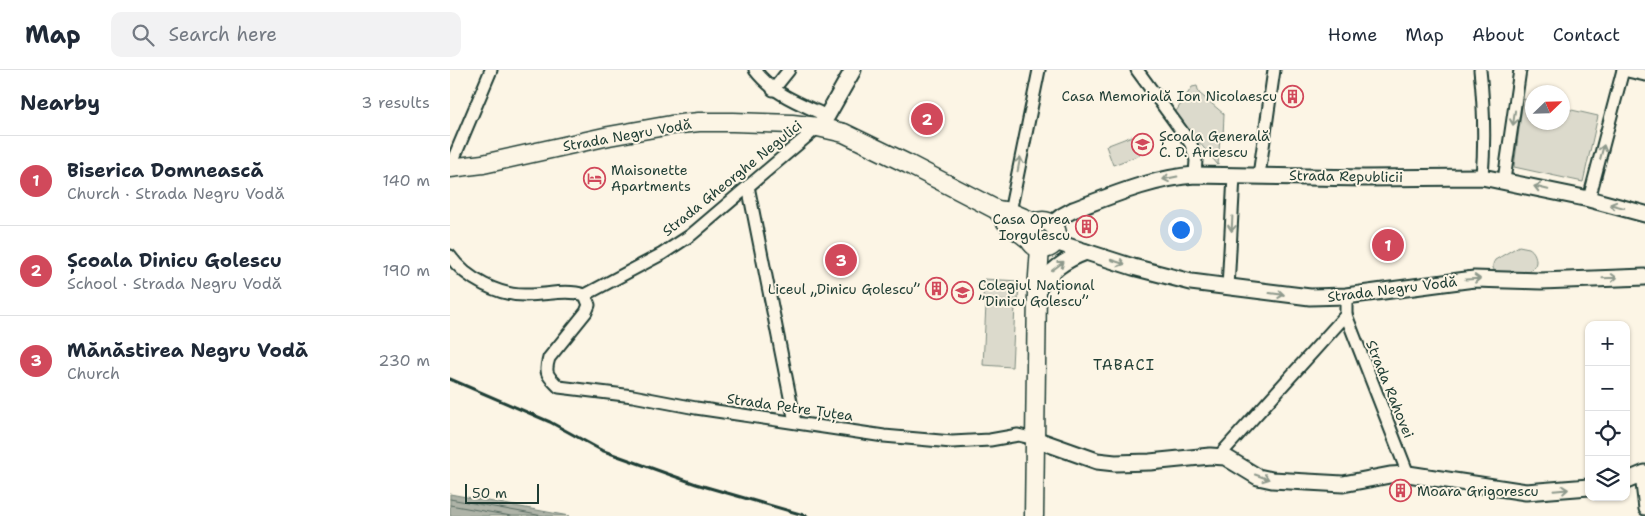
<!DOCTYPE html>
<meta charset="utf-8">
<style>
body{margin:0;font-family:"Shantell Sans",sans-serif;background:#f2f2f3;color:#1f2937}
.controls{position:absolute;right:15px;bottom:15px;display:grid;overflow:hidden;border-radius:10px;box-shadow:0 1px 4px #0004}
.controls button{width:45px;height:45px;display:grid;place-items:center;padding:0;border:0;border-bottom:1px solid #e0e1e3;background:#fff;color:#1f2937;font:25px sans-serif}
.compass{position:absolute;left:1075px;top:15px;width:45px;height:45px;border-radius:50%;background:#fff;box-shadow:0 1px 4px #0004;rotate:67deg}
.scale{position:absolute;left:15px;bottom:12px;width:74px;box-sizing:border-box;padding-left:5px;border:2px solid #1f3d34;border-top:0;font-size:14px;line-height:18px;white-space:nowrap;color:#1f3d34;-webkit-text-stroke:4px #fcf5e5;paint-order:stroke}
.you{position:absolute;left:730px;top:159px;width:18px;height:18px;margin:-12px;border:4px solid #fff;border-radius:50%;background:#1a73e8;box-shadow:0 0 0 8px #1a73e833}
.badge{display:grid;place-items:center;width:32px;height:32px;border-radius:50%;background:#d1495b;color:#fff;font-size:16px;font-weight:700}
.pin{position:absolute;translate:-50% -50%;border:2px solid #fff;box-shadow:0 1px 5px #0006}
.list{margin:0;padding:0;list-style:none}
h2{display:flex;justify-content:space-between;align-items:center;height:65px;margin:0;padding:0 20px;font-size:21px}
h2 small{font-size:16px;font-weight:400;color:#747a83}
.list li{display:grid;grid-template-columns:32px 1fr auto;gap:15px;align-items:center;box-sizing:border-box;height:90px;padding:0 20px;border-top:1px solid #e0e1e3}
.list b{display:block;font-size:19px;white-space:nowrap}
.list p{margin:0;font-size:16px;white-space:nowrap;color:#747a83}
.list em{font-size:16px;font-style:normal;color:#747a83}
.icon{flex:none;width:28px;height:28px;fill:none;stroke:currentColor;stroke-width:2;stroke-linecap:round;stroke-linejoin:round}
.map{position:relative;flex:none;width:1195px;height:446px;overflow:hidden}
header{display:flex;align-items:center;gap:30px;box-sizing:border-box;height:70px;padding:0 25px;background:#fff;border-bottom:1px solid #e0e1e3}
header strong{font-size:24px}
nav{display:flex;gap:28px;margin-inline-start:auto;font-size:18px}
.search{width:350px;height:45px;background:#f2f2f3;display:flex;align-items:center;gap:12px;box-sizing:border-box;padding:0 18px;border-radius:10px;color:#747a83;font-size:19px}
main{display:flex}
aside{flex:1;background:#fff}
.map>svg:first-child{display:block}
.green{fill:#dcdacc;stroke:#7e8c80}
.water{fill:#aeb3a7;stroke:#758479}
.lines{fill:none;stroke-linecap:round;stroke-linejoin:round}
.shore{stroke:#586c62;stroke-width:1}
.street-casing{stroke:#1f3d34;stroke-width:15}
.secondary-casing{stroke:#1f3d34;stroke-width:19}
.primary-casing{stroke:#1f3d34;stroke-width:21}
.street{stroke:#fcf5e5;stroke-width:11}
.secondary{stroke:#fcf5e5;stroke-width:15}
.primary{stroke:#fcf5e5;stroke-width:18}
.rail{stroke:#1f3d34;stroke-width:3}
.oneway{stroke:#8e998c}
.labels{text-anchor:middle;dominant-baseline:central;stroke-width:4;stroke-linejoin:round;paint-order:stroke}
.poi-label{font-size:14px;fill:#1f3d34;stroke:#fcf5e5;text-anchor:start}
.street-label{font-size:14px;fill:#1f3d34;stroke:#fcf5e5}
.neighbourhood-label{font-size:15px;letter-spacing:1px;fill:#1f3d34;stroke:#fcf5e5}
</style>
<header>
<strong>Map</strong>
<div class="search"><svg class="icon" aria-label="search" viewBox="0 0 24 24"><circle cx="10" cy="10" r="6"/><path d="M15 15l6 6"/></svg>Search here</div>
<nav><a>Home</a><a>Map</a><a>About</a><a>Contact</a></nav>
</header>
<main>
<aside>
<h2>Nearby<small>3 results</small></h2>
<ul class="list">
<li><span class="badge">1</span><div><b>Biserica Domnească</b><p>Church · Strada Negru Vodă</p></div><em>140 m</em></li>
<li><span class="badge">2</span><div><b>Școala Dinicu Golescu</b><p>School · Strada Negru Vodă</p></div><em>190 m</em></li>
<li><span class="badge">3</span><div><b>Mănăstirea Negru Vodă</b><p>Church</p></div><em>230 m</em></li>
</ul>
</aside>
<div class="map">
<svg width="1195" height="446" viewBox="0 0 1195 446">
<rect width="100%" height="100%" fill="#fcf5e5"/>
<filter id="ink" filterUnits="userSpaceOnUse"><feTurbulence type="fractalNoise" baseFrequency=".02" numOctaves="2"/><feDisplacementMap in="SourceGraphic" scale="10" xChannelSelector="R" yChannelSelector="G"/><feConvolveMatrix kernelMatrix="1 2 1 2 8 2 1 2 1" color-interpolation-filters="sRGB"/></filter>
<g filter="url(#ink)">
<g class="green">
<path d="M747,16L749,23L774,44L773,67H770L768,95L725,43L742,17Z"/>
<path d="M1073,29L1082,31V52H1112L1113,38L1148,46L1133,112L1064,97Z"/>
<path d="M682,66L690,85L663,95L656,76Z"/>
<path d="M1069,176L1079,178C1084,181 1086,186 1086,192C1084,208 1057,203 1046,203C1042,198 1042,195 1045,190Z"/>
<path d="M534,209L569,211L568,232L533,230Z"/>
<path d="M536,234L565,236L562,297L533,295Z"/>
</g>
<path class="water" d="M0,424L119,446H0Z"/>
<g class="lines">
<g class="shore">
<path d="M0,429L93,446"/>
<path d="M0,435L61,446"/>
</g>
<defs>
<g id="street">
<path d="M305,0C324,25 349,33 377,46"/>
<path d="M687,0L741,74L746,90L745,105"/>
<path d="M1030,0C1034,36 1035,71 1032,107"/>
<path d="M1173,0L1195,5"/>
<path d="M323,20L339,0"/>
<path d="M3,98V90L41,0"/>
<path d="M809,105L824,0"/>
<path d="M1054,110L1070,0"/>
<path d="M298,116L345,352"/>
<path d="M1139,129L1173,0"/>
<path d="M560,142L589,0"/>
<path d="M0,186C16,209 49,226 77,225C97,225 116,219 135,225L139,235L136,242L99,288C94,304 98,306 109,317L183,326L246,338L434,366L502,372L540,370L568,365L585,369"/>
<path d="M778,218L784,106"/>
<path d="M135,225L212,184L241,165L368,57"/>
<path d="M896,245L958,404"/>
<path d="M769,386L896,245V226"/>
<path d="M1191,405L1195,439"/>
</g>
<g id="secondary">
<path d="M368,57L377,46L403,0"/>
<path d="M602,154L612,146L623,140C663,125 703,108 745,105L914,108L1032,107L1139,129L1195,144"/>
<path d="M605,172L683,197L741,212L860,227L896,226L1024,209L1091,211L1195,207"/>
<path d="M587,220C600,201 614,190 636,182"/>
<path d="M585,369L647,391L665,393L700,392L760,386L775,387L808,407L822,410L893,414L940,405L958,404L1076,422L1139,417"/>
<path d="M1176,411L1195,403"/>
</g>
<g id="primary">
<path d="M0,98L33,94L159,66L221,55L249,52H283L342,54L368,57L394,63L458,94L547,140L560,142L586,153"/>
<path d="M547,140L557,153L581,171"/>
<circle cx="593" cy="165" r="14"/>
<path d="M584,446L587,220L590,178"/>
</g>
</defs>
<use href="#street" class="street-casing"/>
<use href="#secondary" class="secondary-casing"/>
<use href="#primary" class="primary-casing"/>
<use href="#street" class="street"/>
<use href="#secondary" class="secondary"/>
<use href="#primary" class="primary"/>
<path class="rail" d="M0,309L100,352L151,380L246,414L357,446"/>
</g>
<defs><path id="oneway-shaft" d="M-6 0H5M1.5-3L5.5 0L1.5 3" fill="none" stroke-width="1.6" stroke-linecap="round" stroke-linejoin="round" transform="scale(1.25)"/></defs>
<g class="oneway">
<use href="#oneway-shaft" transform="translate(1064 48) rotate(98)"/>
<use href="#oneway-shaft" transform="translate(1152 82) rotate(-75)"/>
<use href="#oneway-shaft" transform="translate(569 94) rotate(-79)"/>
<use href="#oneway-shaft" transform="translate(720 108) rotate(169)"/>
<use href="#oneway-shaft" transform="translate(1091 118) rotate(-167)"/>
<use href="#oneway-shaft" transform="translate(1167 136) rotate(-165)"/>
<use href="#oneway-shaft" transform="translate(782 154) rotate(93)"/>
<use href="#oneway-shaft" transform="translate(668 192) rotate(18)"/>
<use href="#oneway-shaft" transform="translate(608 196) rotate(-37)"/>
<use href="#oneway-shaft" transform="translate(1160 208) rotate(-2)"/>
<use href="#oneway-shaft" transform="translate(1023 209) rotate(-3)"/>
<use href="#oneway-shaft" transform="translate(827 224) rotate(7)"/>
<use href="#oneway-shaft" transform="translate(812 407) rotate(19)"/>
<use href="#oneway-shaft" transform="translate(1111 420) rotate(-5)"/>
</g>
</g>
<defs>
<symbol id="building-ring" viewBox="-11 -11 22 22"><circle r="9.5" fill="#fcf5e5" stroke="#d1495b" stroke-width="1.5"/><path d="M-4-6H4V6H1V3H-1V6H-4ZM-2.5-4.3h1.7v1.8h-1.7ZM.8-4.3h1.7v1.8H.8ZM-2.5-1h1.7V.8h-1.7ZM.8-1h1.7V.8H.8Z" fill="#d1495b"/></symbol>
<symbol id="school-ring" viewBox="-11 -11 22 22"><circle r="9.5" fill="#fcf5e5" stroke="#d1495b" stroke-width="1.5"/><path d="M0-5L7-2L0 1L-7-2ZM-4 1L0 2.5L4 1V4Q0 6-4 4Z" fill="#d1495b"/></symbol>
<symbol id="hotel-ring" viewBox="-11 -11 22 22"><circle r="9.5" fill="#fcf5e5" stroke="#d1495b" stroke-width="1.5"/><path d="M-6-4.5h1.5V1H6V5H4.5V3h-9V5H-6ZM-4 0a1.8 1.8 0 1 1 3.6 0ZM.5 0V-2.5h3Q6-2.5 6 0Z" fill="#d1495b"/></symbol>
</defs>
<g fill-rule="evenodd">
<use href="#building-ring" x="830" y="14" width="25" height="25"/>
<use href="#school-ring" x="680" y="62" width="25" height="25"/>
<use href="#hotel-ring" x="132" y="96" width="25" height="25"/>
<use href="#building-ring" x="624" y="144" width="25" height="25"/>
<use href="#building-ring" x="474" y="206" width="25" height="25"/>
<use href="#school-ring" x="500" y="210" width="25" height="25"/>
<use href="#building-ring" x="938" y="408" width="25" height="25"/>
</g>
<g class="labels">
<g class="poi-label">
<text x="827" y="26" text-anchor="end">Casa Memorială Ion Nicolaescu</text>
<text x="709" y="66">Școala Generală<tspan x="709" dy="16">C. D. Aricescu</tspan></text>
<text x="161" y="100">Maisonette<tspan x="161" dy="16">Apartments</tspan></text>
<text x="620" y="149" text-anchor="end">Casa Oprea<tspan x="620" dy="16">Iorgulescu</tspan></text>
<text x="528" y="215">Colegiul Național<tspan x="528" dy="16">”Dinicu Golescu”</tspan></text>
<text x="470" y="219" text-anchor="end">Liceul „Dinicu Golescu”</text>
<text x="967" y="421">Moara Grigorescu</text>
</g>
<g class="street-label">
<text transform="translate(177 65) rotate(-10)">Strada Negru Vodă</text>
<text transform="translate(896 106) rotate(1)">Strada Republicii</text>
<text transform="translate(282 108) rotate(-39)">Strada Gheorghe Negulici</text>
<text transform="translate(942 219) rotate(-7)">Strada Negru Vodă</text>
<text transform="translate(940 319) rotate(68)">Strada Rahovei</text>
<text transform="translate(340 337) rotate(8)">Strada Petre Țuțea</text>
</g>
<g class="neighbourhood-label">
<text x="674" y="295">TABACI</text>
</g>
</g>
</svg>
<div class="controls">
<button>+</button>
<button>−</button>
<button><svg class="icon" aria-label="locate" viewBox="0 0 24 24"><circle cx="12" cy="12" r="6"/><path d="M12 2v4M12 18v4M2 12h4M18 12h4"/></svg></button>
<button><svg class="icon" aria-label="layers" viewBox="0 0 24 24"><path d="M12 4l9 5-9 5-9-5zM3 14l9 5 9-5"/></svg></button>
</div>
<svg class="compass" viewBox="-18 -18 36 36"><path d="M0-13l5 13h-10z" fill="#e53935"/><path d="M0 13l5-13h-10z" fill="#747a83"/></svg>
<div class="scale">50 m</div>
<div class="you"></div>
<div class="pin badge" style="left:938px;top:175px">1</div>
<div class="pin badge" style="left:477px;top:49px">2</div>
<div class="pin badge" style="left:391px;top:190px">3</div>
</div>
</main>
